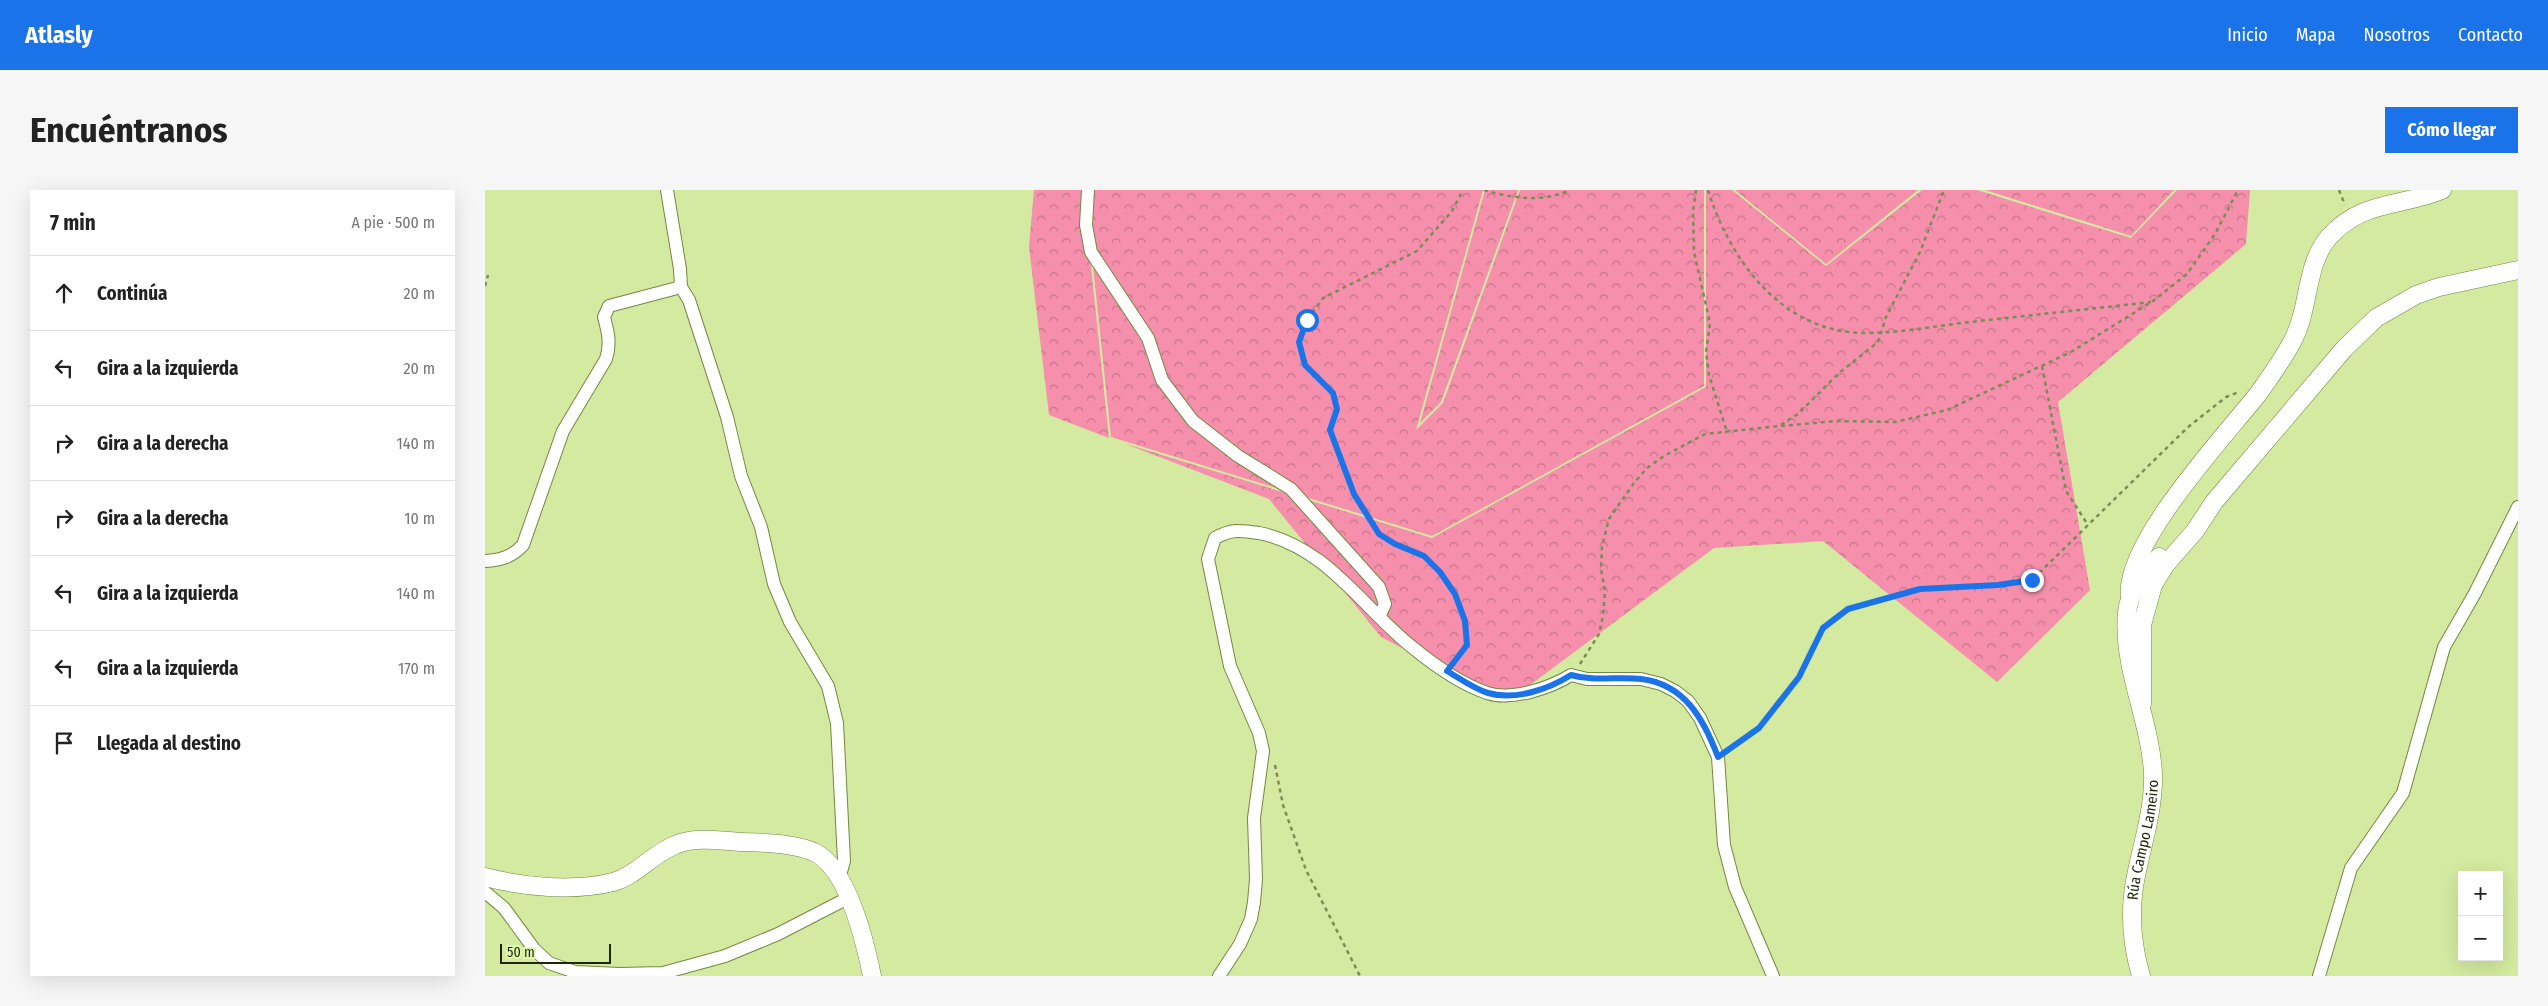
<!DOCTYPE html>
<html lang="es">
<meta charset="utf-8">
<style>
body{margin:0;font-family:"Fira Sans Condensed",sans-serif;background:#f6f6f6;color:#222}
.controls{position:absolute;right:15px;bottom:15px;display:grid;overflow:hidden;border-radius:0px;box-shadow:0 5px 20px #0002}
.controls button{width:45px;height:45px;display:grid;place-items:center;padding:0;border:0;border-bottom:1px solid #e0e0e0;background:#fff;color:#222;font:25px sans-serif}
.scale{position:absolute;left:15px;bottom:12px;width:111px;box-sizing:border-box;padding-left:5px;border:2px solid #1e2608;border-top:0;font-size:14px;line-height:18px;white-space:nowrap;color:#1e2608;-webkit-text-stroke:4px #e0f7ac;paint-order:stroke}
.stop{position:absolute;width:15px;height:15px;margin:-11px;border:4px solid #1a73e8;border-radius:50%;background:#fff}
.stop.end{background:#1a73e8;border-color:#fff;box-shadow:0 1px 5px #0008}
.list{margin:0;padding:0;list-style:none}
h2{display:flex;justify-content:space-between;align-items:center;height:65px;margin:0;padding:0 20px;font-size:21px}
h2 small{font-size:16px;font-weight:400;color:#767676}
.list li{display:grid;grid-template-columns:32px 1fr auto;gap:15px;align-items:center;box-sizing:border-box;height:75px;padding:0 20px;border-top:1px solid #e0e0e0}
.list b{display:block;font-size:19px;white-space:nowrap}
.list em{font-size:16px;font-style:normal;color:#767676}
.icon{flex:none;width:28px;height:28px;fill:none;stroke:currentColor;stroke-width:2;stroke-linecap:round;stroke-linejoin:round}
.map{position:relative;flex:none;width:2033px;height:786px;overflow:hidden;border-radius:0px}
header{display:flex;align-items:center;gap:30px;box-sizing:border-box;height:70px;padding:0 25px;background:#1a73e8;color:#fff}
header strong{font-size:24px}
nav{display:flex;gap:28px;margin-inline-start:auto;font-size:18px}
.intro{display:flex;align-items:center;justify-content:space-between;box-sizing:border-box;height:120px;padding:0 30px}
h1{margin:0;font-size:35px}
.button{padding:12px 22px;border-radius:0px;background:#1a73e8;color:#fff;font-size:18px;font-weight:700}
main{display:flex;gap:30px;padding:0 30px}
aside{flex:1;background:#fff;border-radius:0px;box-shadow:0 5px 20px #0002}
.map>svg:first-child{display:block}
.forest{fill:url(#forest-crowns)}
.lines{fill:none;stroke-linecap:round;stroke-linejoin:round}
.street-casing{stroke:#748841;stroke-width:14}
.secondary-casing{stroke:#748841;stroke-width:19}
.path{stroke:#7c8c57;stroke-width:2.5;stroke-dasharray:4 4;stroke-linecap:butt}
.street{stroke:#fff;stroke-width:12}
.secondary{stroke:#fff;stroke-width:18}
.route{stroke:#1a73e8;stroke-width:6}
.labels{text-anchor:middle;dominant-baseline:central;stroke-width:4.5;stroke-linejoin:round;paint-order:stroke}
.street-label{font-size:15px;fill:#1e2608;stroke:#e0f7ac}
</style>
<header>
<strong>Atlasly</strong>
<nav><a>Inicio</a><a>Mapa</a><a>Nosotros</a><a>Contacto</a></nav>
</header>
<div class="intro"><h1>Encuéntranos</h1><a class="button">Cómo llegar</a></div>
<main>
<aside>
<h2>7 min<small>A pie · 500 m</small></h2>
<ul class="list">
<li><svg class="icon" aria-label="ahead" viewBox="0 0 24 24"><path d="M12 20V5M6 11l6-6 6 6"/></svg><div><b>Continúa</b></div><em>20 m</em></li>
<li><svg class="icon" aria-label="left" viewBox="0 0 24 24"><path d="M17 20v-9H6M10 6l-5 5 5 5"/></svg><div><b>Gira a la izquierda</b></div><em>20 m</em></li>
<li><svg class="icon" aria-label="right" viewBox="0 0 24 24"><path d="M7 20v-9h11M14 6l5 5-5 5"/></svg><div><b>Gira a la derecha</b></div><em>140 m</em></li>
<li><svg class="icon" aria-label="right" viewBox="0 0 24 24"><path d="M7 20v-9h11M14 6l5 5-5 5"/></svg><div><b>Gira a la derecha</b></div><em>10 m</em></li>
<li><svg class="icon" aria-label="left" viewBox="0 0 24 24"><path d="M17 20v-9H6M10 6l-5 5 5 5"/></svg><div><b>Gira a la izquierda</b></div><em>140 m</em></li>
<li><svg class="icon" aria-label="left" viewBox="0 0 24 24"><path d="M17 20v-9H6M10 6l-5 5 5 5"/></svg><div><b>Gira a la izquierda</b></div><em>170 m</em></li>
<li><svg class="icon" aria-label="arrive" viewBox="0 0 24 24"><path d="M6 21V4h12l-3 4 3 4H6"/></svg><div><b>Llegada al destino</b></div></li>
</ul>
</aside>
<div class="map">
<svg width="2033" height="786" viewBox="0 0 2033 786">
<defs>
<pattern id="forest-crowns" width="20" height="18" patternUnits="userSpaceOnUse" patternTransform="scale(1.25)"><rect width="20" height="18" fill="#f58fac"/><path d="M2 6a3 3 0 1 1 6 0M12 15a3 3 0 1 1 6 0" fill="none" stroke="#c6758a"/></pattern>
</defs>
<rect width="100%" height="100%" fill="#d3eaa0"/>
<g class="forest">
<path d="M549,0H598L624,248L564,225L544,57Z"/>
<path d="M600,0H998L931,240L958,213L1035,0H1219V196L947,346L626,247Z"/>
<path d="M1000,0H1033L956,212L935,233Z"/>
<path d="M1221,0H1247L1341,76L1437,0H1492L1646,48L1692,0H1765L1761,54L1573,212L1605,400L1512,492L1338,351L1229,358L1021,513L896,447L784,309L638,253L947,348L1221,197Z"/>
<path d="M1250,0H1433L1341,74Z"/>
<path d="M1500,0H1689L1646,46Z"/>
</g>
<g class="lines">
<defs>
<g id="street">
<path d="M182,0L195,79L196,97L204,110L242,227L256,286L276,337L289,394L305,432L343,496L352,533L359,671L354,689"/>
<path d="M603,0L601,35L606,62L663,148L677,190L708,231L753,266L806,299L894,397L900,414L895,425"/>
<path d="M0,371C16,370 27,367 38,355L78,241L121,169C126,153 123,142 119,127L124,116L196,97"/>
<path d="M0,702L19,718L49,759L64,773L90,782L135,784L178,783L240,766L293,744L363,708"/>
<path d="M734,786L755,754L766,729L769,712L771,689L769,628L778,561L774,543L745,476L723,369L730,348C746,339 755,340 774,343C841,356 878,418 927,457C949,475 976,494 1002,503C1027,511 1065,498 1086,485L1102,489H1156L1176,494L1190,501L1203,511L1215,528L1233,567L1239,655L1250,697L1288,786"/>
<path d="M1834,786L1866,678L1918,603L1959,457L1990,403L2033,317"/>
</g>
<g id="secondary">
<path d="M1645,408C1637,356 1739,247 1773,204C1785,187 1799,168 1808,150C1825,118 1820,74 1844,47C1877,10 1916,17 1957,0"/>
<path d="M1657,514V435L1668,395L1681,374L1710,341L1729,312L1859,159L1891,128L1931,105L1954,97L2033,80"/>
<path d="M0,687C39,697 88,702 128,692C151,686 167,664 190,655C211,646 236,651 258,652C280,653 308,653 329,662C363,678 380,752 387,786"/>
<path id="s1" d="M1656,786C1646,752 1644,716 1652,681C1659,648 1669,617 1668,583C1665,529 1637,477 1642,422C1645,399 1660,384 1674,367"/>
</g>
</defs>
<use href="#street" class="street-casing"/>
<use href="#secondary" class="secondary-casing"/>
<g class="path">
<path d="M999,0C1026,8 1058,13 1085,0"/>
<path d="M1211,0L1208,22L1209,62L1225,133L1221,162L1224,185L1242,242"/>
<path d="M1223,0C1245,71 1298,143 1380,143C1416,143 1450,136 1485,132C1546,125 1606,119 1666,112"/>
<path d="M1854,0L1860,15"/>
<path d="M0,96L3,85"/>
<path d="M1557,176L1581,301L1603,335"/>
<path d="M1296,236L1351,231L1410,232L1462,220L1586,162L1668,111L1702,84L1730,44L1753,0"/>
<path d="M969,472L982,455L980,431L971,404L955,382L939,366L910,354L894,344L869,304L845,240L852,219L848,203L820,175L814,152L822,130L838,108L932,61L967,21L978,0"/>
<path d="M1095,474L1114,444L1118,426L1120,401L1116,379L1117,356L1124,329L1149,293L1162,278L1179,266L1220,244L1294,236L1313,224L1354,183L1393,152L1401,127L1435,62L1459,0"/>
<path d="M1245,559L1274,538L1314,487L1338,438L1363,419L1435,399L1513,395L1547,390L1702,238L1741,207L1754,202"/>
<path d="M790,575L798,615L821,680L875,786"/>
</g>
<use href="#street" class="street"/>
<use href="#secondary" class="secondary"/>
</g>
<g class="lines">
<path class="route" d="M822,130L814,152L820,175L848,203L852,219L845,240L869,304L894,344L910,354L939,366L955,382L970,404L980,431L982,455L962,481C974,488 989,499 1003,503C1030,511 1064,499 1086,485C1110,492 1132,486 1156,489C1200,494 1219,530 1233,567L1274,538L1314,487L1338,438L1363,419L1435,399L1513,395L1547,390"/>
</g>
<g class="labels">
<g class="street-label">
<text stroke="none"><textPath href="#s1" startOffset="138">Rúa Campo Lameiro</textPath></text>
</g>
</g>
</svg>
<div class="controls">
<button>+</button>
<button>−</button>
</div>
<div class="scale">50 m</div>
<div class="stop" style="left:822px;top:130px"></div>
<div class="stop end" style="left:1547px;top:390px"></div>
</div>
</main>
